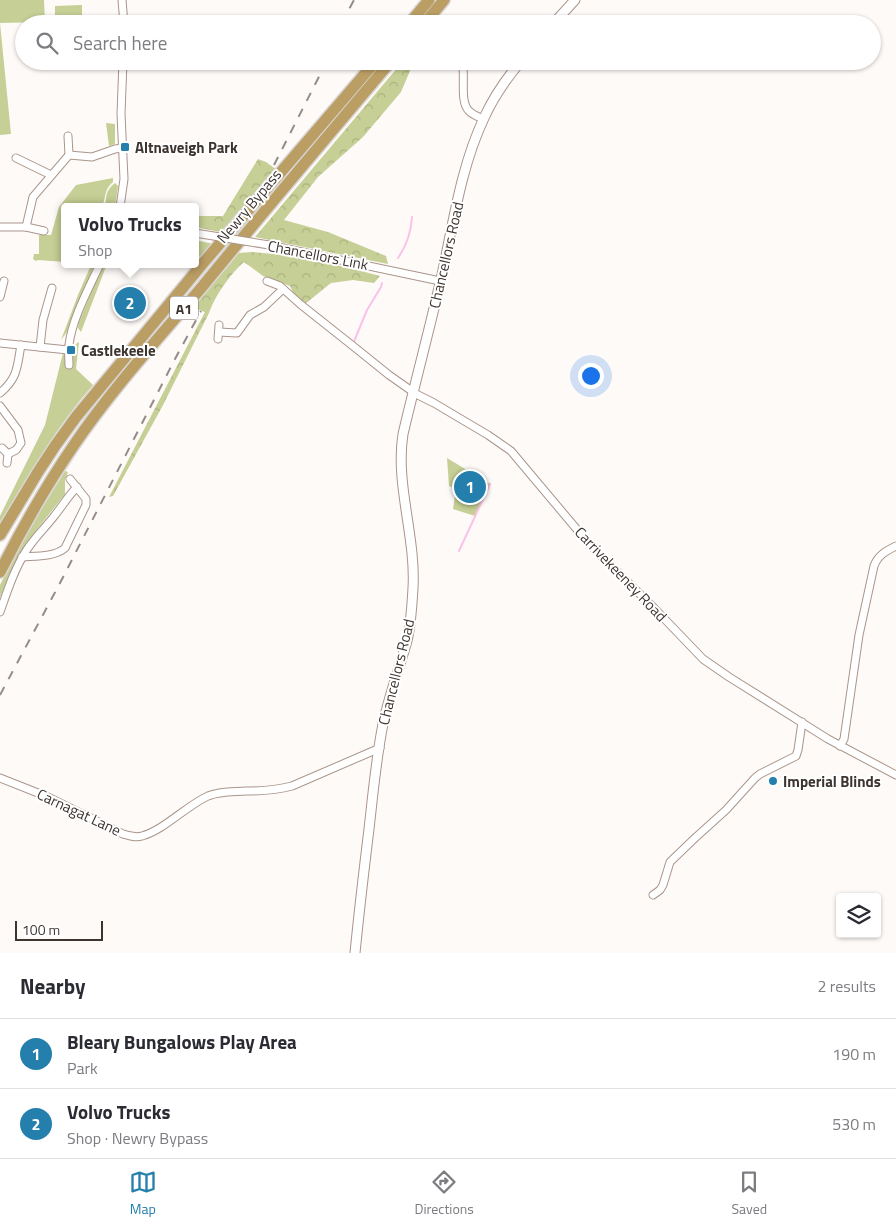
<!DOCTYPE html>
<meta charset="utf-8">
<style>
body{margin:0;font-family:"Titillium Web",sans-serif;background:#f7f7f7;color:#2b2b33}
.controls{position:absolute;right:15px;bottom:15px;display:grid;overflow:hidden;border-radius:5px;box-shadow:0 1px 4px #0004}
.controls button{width:45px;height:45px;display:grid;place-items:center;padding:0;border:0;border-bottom:1px solid #e1e1e2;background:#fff;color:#2b2b33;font:25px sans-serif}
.scale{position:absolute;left:15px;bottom:12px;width:88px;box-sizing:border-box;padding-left:5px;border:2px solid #3d3430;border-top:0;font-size:14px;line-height:18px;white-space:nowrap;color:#3d3430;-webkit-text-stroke:4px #fff;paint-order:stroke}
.you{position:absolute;left:590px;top:375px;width:18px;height:18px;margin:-12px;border:4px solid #fff;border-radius:50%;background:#1a73e8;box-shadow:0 0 0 8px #1a73e833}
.badge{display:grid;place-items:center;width:32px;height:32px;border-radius:50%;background:#257fad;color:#fff;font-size:16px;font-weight:700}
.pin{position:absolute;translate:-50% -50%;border:2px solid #fff;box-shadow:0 1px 5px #0006}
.popup{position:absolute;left:61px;top:203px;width:138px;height:65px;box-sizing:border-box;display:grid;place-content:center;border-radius:5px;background:#fff;filter:drop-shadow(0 1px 4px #0005);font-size:16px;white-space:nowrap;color:#7c7c81}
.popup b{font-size:19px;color:#2b2b33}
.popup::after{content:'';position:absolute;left:50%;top:100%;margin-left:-10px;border:10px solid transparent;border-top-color:#fff}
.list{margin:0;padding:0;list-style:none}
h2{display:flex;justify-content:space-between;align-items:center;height:65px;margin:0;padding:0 20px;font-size:21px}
h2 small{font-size:16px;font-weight:400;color:#7c7c81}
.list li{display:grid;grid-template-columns:32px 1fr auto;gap:15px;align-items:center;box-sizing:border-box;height:70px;padding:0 20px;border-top:1px solid #e1e1e2}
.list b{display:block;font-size:19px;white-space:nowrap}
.list p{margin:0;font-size:16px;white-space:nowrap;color:#7c7c81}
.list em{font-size:16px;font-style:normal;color:#7c7c81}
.icon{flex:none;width:28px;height:28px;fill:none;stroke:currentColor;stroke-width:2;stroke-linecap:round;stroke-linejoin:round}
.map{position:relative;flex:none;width:896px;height:953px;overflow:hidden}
.search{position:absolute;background:#fff;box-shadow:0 1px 4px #0004;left:15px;right:15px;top:15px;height:55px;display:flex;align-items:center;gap:12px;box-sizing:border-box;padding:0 18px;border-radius:28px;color:#7c7c81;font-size:19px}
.sheet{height:205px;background:#fff}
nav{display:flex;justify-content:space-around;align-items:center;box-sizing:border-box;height:70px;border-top:1px solid #e1e1e2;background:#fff;font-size:14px;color:#7c7c81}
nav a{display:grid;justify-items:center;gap:2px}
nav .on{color:#257fad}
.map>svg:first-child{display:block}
.green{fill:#c6cf95}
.forest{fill:url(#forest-crowns)}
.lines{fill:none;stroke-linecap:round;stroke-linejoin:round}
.stream{stroke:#fbc2e8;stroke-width:2}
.minor-casing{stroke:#aa958b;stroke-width:9}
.tertiary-casing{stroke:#aa958b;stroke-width:11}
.trunk-casing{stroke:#d8d6d6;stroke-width:14}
.minor{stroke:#fff;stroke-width:7}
.tertiary{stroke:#fff;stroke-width:9}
.trunk{stroke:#bb9e64;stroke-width:11}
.rail{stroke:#938c89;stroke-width:2;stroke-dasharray:9 9;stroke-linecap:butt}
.minor-bridge-casing{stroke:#aa958b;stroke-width:9;stroke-linecap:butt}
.minor-bridge{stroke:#fff;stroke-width:7}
.poi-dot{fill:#257fad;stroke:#fff;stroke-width:2}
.labels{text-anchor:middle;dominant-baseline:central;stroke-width:4;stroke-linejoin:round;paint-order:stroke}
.shield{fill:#fff;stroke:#77716e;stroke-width:1}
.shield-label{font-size:14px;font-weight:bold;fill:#3d3430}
.poi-label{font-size:15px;font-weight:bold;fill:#3d3430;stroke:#fff;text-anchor:start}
.street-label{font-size:15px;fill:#3d3430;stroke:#fff}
</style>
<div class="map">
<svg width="896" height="953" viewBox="0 0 896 953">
<defs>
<pattern id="forest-crowns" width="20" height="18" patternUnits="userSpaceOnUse" patternTransform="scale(1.25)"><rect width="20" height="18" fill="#c6cf95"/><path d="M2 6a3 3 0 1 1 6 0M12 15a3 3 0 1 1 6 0" fill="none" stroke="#abb281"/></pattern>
</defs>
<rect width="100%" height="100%" fill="#fefaf8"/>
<g class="green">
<path d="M0,0H44L45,22L0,23L11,134L0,135Z"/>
<path d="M82,5V20H55V6Z"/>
<path d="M106,123L115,124V144L109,146Z"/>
<path d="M113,178V182C104,189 106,198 102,207H65V262L38,260L36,261L33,259L34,254H39V235H51L59,207L76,185Z"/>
<path d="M115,183L118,186L115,207H105C107,195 105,191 115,183Z"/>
<path d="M89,264H95L67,332L61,340L78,295L91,265Z"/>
<path d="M103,264H107L81,332L78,328L79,322Z"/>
<path d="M79,342L76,369L93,385C56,427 29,475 0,523V516L45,425L63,353L65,356L72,357C72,350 73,345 79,342Z"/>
<path d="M447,458L490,484L475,516L453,509L456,489L449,486Z"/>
<path d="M65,471L68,472L65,480V494L27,542L0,597V585L25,536Z"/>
</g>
<g class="forest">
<path d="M403,61H413L412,66L401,92L363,137L318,177L284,220L328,232L386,256L388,264L255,237Z"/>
<path d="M258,159L266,162L277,170L225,233L195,227V216H223Z"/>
<path d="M195,240L214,244L201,257L195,255Z"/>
<path d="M252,252C295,255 338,265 380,276L374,283L353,280L331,283L305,304L295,296L290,286L263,276L244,262C230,274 215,296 209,313L162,407L113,496L109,497L205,312L193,308L239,253Z"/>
</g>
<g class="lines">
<g class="stream">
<path d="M398,258C407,245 411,233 412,217"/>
<path d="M353,344L367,310L381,287L382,283"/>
<path d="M459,551L490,484"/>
</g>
<defs>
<g id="minor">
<path d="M122,0L124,24"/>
<path d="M462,61C466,76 459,101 469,111C473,115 479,117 483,119"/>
<path d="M68,136L69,155"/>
<path d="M16,158L51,175"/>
<path d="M120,207L124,179L121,114L123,61"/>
<path d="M0,227H26L33,197L69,155L92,157L115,149L123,148"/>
<path d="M26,227L44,231"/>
<path d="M269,245L440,281"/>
<path d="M267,281L280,286L300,304L353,346L389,375L416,394L434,403L488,435L511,451L590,545L655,609L703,659L729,677L828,739L896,775"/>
<path d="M0,297L4,281"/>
<path d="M219,332L237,333L250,315L264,307L283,289"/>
<path d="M218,339L219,325"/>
<path d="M0,343L68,350"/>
<path d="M40,347L43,320L52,288"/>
<path d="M69,365C69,359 68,352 69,345C72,319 89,288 100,264"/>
<path d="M0,393C18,378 17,367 21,345"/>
<path d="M0,406L18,430L21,443L16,450L8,454"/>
<path d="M2,448L8,454L7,463"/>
<path d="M22,557C35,556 55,557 65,548L86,505V499L70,479"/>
<path d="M0,612C7,592 14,570 26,551C34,538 46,527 55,515C63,505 69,495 77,487"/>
<path d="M840,746L844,739L859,635L874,566C878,555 886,551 896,546"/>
<path d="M0,778L48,797L123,834C130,836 136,838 142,836C164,830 186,806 208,796C220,791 233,792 246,791C262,791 277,790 292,786L380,748"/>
<path d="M653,895L660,890L663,885L670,862L695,838L726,810L755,778L760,774L796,756L798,750L802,722"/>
</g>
<g id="tertiary">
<path d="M553,24L575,0"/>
<path d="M355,953C359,912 364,870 369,829C373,794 376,759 383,724C389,696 399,669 407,641C411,624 412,605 413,588C416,537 395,484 403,434C415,383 429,331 441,279C453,226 460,169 484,118C493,98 506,79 521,61"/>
</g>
<g id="trunk">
<path d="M409,24L429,0"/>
<path d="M424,24L444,0"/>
<path d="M0,535L38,472L55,446L76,417L204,262L376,61"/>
<path d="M0,572C22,528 46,486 74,445C112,389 158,339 202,287C264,211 328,136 391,61"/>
</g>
</defs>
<use href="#minor" class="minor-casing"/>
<use href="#tertiary" class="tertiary-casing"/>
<use href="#trunk" class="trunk-casing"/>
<use href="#minor" class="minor"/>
<use href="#tertiary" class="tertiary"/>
<use href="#trunk" class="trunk"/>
<g class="rail">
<path d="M341,24L354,0"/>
<path d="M274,165L327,61"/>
<path d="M0,695L60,583L175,359L201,311"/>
</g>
<defs>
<path id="minor-bridge" d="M195,233L269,245"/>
</defs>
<use href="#minor-bridge" class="minor-bridge-casing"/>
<use href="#minor-bridge" class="minor-bridge"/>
</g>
<g class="poi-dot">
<rect x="120" y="142" width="10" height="10" rx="2.5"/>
<rect x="66" y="345" width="10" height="10" rx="2.5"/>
<circle cx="773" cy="781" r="5"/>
</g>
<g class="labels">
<rect class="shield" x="170" y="296.5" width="28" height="23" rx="4"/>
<g class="shield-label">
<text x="184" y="308">A1</text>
</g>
<g class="poi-label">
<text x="135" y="147">Altnaveigh Park</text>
<text x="81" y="350">Castlekeele</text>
<text x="783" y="781">Imperial Blinds</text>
</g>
<g class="street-label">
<text transform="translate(249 206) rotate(-50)">Newry Bypass</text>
<text transform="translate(318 255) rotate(11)">Chancellors Link</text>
<text transform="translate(446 255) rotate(-77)">Chancellors Road</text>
<text transform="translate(621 574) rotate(46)">Carrivekeeney Road</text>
<text transform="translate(396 672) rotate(-76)">Chancellors Road</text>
<text transform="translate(79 812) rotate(25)">Carnagat Lane</text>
</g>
</g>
</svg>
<div class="controls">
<button><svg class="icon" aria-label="layers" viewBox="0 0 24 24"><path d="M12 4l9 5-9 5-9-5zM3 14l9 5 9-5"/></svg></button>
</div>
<div class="scale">100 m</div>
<div class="you"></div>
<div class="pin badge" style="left:470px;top:487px">1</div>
<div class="pin badge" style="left:130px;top:303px">2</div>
<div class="popup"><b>Volvo Trucks</b>Shop</div>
<div class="search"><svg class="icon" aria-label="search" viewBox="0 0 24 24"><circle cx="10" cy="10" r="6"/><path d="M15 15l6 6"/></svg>Search here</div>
</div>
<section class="sheet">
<h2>Nearby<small>2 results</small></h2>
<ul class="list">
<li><span class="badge">1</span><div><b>Bleary Bungalows Play Area</b><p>Park</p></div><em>190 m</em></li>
<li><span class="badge">2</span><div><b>Volvo Trucks</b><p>Shop · Newry Bypass</p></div><em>530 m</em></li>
</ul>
</section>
<nav>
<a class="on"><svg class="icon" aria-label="map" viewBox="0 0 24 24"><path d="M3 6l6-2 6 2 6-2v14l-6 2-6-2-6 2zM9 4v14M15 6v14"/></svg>Map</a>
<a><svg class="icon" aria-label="directions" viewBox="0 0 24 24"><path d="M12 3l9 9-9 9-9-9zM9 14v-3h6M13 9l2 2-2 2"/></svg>Directions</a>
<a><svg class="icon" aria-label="saved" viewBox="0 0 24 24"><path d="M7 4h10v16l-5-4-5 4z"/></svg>Saved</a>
</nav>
